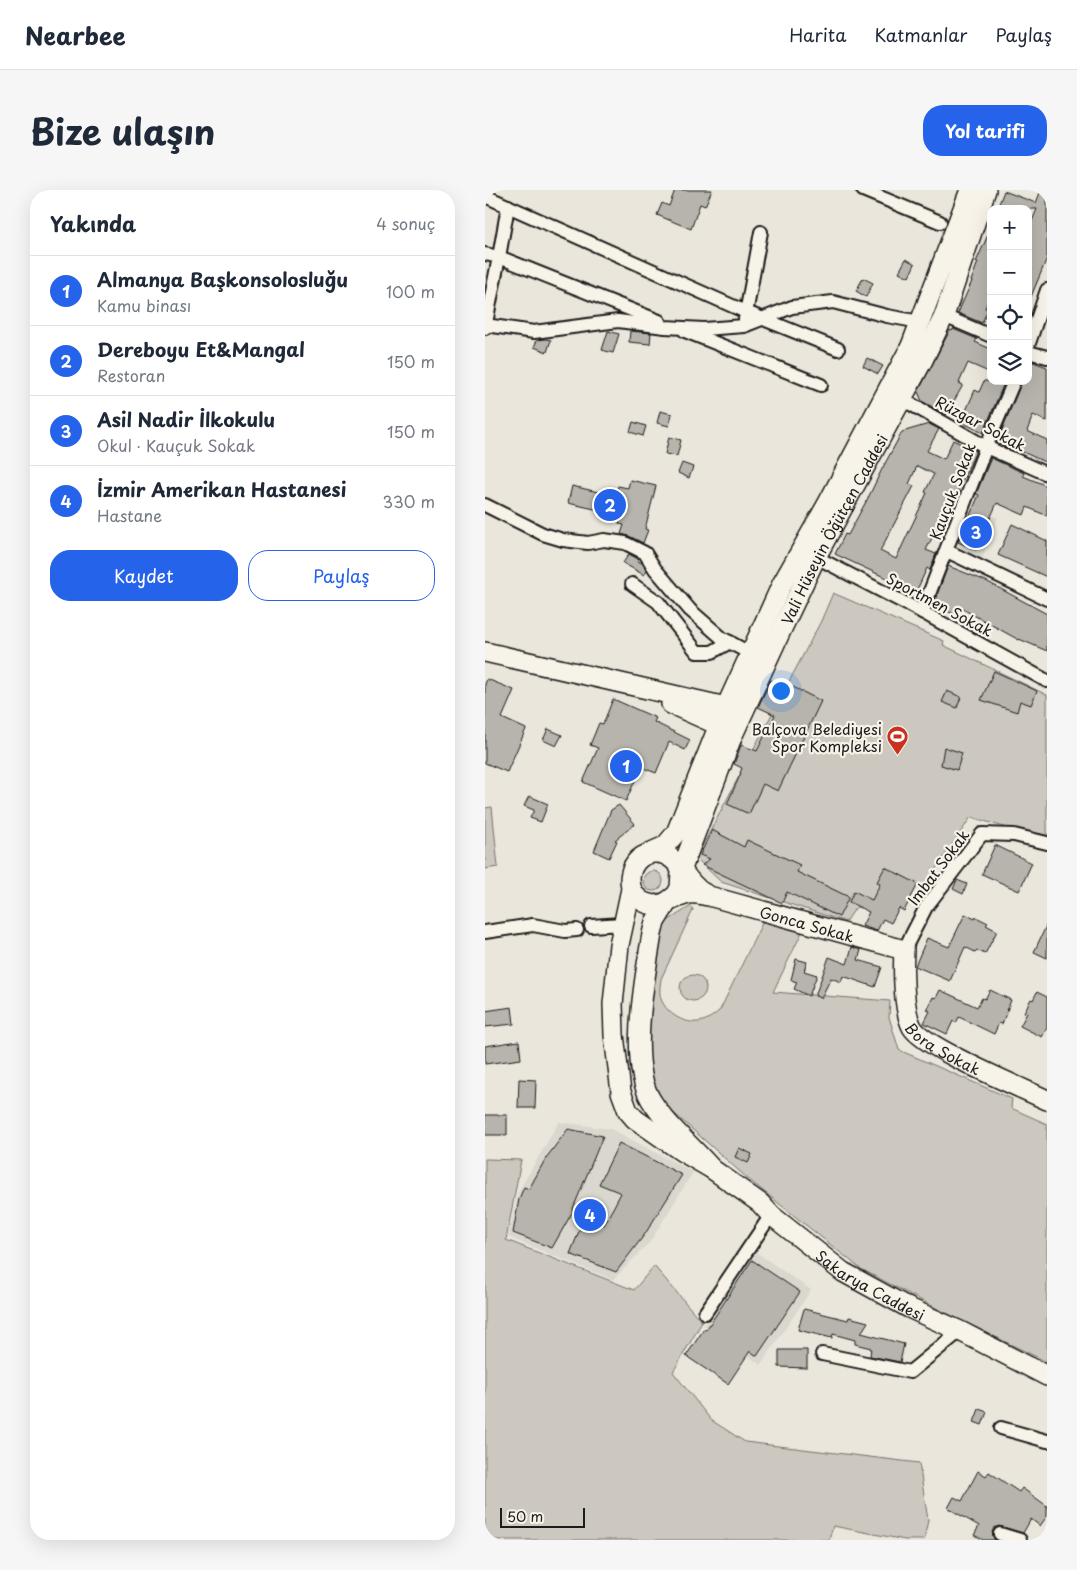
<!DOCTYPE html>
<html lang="tr">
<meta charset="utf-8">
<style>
body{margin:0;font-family:"Playpen Sans",sans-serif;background:#f6f6f7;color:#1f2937}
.controls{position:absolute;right:15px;top:15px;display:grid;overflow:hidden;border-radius:10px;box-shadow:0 5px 20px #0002}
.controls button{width:45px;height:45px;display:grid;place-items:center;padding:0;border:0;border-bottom:1px solid #e0e1e3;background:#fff;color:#1f2937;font:25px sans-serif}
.scale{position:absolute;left:15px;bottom:12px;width:85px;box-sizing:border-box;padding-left:5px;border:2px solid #1c1c1c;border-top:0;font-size:14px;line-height:18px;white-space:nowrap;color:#1c1c1c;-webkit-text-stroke:4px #f7f3e8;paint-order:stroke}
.you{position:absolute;left:295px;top:500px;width:18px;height:18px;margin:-12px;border:4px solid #fff;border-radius:50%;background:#1a73e8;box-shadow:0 0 0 8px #1a73e833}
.badge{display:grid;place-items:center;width:32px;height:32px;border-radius:50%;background:#2563eb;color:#fff;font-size:16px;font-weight:700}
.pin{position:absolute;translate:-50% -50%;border:2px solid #fff;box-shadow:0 1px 5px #0006}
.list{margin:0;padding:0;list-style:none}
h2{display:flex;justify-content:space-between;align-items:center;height:65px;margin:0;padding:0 20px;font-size:21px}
h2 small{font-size:16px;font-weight:400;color:#747a83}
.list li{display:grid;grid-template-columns:32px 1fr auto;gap:15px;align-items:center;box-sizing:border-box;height:70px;padding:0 20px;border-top:1px solid #e0e1e3}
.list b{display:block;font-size:19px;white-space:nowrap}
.list p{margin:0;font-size:16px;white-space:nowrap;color:#747a83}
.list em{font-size:16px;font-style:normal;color:#747a83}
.actions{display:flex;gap:10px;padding:15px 20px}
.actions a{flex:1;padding:11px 0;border:1px solid #2563eb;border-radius:20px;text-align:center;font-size:18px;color:#2563eb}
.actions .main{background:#2563eb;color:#fff}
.icon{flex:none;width:28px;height:28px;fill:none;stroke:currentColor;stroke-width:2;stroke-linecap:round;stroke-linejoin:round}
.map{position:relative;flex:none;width:562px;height:1350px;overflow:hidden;border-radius:20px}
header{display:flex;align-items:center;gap:30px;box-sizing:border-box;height:70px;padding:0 25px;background:#fff;border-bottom:1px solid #e0e1e3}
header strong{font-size:24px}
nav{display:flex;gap:28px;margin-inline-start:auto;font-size:18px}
.intro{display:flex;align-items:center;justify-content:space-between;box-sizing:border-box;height:120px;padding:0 30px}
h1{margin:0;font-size:35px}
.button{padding:12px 22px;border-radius:20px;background:#2563eb;color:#fff;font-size:18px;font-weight:700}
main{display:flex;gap:30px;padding:0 30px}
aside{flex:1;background:#fff;border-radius:20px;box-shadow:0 5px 20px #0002}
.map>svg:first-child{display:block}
.built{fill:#dad7ce}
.green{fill:#ccc8c0;stroke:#74726e}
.building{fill:#b6b4ac;stroke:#1c1c1c;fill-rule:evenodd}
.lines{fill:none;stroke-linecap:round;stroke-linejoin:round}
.street-casing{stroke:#1c1c1c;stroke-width:16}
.secondary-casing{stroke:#1c1c1c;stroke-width:22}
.street{stroke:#f7f3e8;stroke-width:12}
.secondary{stroke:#f7f3e8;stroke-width:19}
.labels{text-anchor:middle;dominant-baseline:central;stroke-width:4.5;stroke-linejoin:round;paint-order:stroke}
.street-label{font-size:15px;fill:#1c1c1c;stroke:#f7f3e8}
.poi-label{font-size:15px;fill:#1c1c1c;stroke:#f7f3e8;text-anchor:end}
</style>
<header>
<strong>Nearbee</strong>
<nav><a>Harita</a><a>Katmanlar</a><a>Paylaş</a></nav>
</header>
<div class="intro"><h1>Bize ulaşın</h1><a class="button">Yol tarifi</a></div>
<main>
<aside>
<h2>Yakında<small>4 sonuç</small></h2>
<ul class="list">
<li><span class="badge">1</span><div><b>Almanya Başkonsolosluğu</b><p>Kamu binası</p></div><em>100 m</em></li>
<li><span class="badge">2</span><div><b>Dereboyu Et&amp;Mangal</b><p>Restoran</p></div><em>150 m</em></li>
<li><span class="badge">3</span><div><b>Asil Nadir İlkokulu</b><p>Okul · Kauçuk Sokak</p></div><em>150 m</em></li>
<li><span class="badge">4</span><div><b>İzmir Amerikan Hastanesi</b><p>Hastane</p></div><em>330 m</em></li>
</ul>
<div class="actions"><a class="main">Kaydet</a><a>Paylaş</a></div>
</aside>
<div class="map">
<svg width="562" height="1350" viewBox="0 0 562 1350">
<rect width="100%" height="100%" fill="#eae6dc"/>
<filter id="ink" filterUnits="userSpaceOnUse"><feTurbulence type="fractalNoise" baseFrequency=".02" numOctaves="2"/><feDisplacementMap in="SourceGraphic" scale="10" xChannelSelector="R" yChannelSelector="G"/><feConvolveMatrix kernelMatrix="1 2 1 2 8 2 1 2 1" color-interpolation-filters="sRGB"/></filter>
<g filter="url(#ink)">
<g class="built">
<path d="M485,316L513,328L497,369L468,355Z"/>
<path d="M74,932L126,939L208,982L165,1052L128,1090L23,1047L33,1002Z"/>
<path d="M269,1061L326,1100L276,1175L219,1135Z"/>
</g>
<g class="green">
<path d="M348,403L459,451L458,455L562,505V650L486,627L437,699L409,687L389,721L371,717L361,732L236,692L211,668L336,431Z"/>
<path d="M7,617L13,677L0,679V618Z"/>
<circle cx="168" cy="691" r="10"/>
<path d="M206,716L208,720L176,789C175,796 174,802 176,809C182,825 202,836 218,831C225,829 230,824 235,820L279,729L318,740L288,802L405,811L404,827L414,860L527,909L526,918L562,934V1172L455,1120L376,1079L262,988L181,916L167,894L162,856L173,756L178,736L184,730Z"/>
<circle cx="208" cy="798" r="13"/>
<path d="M0,969L36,970L21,1050L149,1100L169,1076L217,1132L188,1182L226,1230L260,1252L434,1273L443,1330L439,1350H420L348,1336L344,1350H0Z"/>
</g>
<g class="building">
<path d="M190,0H227L220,16L215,14L206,39L172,25L177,13L184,16Z"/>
<path d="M556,0H562V68L543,114V45L546,37L545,36L552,19H512L519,1L551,13Z"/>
<path d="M506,38V104L500,118L503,119L497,133L473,123L487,91H486L493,72H491Z"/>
<path d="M421,69L430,74L424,87L414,82Z"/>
<path d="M378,88L388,93L381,107L371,101Z"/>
<path d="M468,139L492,149L490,152L506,159V183L483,173L474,193L478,195L461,225L437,211L433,202L465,140L467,141Z"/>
<path d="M123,141L134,144L128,163L117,160Z"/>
<path d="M145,141L166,143L165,154L144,152Z"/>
<path d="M61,149L66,150L62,162L49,157L52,150Z"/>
<path d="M382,168L398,176L393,184L378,176Z"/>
<path d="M543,170L562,177V231L548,225L542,241L562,250V273L529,258L528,260L512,252L537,191H543Z"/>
<path d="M499,191H520L498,243L476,232L490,200L494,202Z"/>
<path d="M175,221L187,224L184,236L172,233Z"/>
<path d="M148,232L161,236L158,246L145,242Z"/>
<path d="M444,234L454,239L442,261L459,269L468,250L491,261L470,307L468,306L441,360L451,364L445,380L442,378L431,402L350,364L360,344L363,345L384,306L397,279L417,242ZM432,276L449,284L440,302L442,303L411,369L395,361L429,296L424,294Z"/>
<path d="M184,247L196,250L192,266L180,264Z"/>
<path d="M506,268L539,283L538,286L562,296V326L542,317L539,325L512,313L491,360L473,352L494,305L491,304Z"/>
<path d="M197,273L208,277L204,288L193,283Z"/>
<path d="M145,290L171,296L160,339L163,340L158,353L144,346L136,344L139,335L134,334L136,325L83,313L87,296L131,306L133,296L143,298Z"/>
<path d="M527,334L562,351V387L513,365Z"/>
<path d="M144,364L153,369V371L157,373L162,381L159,385L138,373Z"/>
<path d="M463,376L501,391L562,424V461L534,449V450L474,417L471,425L448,415Z"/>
<path d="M509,481L552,501L546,515L535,511L532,522L496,510Z"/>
<path d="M2,489L29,500L17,528L41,539L22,582L0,573V494Z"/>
<path d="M286,490L297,495L298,492L336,511L293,601L278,594L264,624L242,614L256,583H255L257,578L249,574L256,555L272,561L290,525L273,517Z"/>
<path d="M462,501L476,507L472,518L457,512Z"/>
<path d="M128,509L171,528L169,532L205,550L200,560L184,552L171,583L156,577L141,611L98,592L113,558L105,555L114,533L118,534Z"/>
<path d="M63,539L77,545L71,556L58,550Z"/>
<path d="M459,557L477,563L472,580L456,575Z"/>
<path d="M44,606L63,614L56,632L45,628L49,620L39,616Z"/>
<path d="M134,615L150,634L130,650L132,651L124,668L109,661L126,620Z"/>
<path d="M227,640L259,657L262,650L315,675L312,682L364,707L354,727L302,702L297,713L217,675L225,669L215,665Z"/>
<path d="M510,655L547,673L534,701L497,684Z"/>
<path d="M400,677L433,694L419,721L414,718L406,733L398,729L392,741L377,736L384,722L364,712L369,701L387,710L395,694L392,692Z"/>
<path d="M472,690L482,694L478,704L468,699Z"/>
<path d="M480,724L490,729L491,727L503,733L501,735L512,741L500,764L492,760L490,762L480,757L465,791L430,776L442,748L464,757Z"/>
<path d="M562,734V768L549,762Z"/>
<path d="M367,757L376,760L373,770L397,777L390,797L358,786L356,792L346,788L336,808L330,806L344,767L362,774Z"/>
<path d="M311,769L322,772L319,781L332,785L324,806L309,799L312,792L306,790Z"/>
<path d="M455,800L492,817L497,808L500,809L505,800L526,810L517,834L514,833L509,844L474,827L471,833L468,831L462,844L439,833L445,821L442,820L448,807L451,808Z"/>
<path d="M552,802L562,807V838L557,847L535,836L542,823L539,822L546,809L548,810Z"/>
<path d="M27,817L29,834L0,837V821Z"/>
<path d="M34,851L36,869L0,874V856Z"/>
<path d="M34,889L51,890L50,918H33Z"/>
<rect x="0" y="925" width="22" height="20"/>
<path d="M83,939L118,946L87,1021H88L67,1058L28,1043L34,1009L39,997L44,999L61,968Z"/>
<path d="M134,953L197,985L160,1044L131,1082L85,1064L100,1026L119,1035L136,1003L114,994Z"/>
<path d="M254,958L267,964L263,973L250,967Z"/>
<path d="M267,1070L315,1102L272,1166L265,1161L243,1194L201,1166L219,1139L221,1140Z"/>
<path d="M319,1119L363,1130L364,1127L383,1132L376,1143L419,1154L415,1172L385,1166L386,1158L370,1154V1150L348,1144L347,1148L313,1140Z"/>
<path d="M294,1160H322V1178L294,1177Z"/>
<path d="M494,1219L502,1222L497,1235L489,1232Z"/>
<path d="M493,1281L501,1286L504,1282L534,1302L537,1298L562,1316V1326L555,1336L546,1329L538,1343L514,1336L509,1338L507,1342L510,1350H498L489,1345L494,1336L463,1318L469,1307L477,1311Z"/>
</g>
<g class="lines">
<defs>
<g id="street">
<path d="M378,0L455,32"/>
<path d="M0,6L261,122L353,159"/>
<path d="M23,16L14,67L174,131"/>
<path d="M0,64L14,67L0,138"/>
<path d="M459,126L506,146"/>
<path d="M260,129L276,42"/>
<path d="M0,135L49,142L133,131L180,137L219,139L259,136L307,117L348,112L402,126L435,132"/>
<path d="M200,141L336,195"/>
<path d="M543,156L562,100"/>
<path d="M543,162L562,167"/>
<path d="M417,209L501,257L562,284"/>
<path d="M0,315L58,344L78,350L103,353L119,350L140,353L160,363L170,379L205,420L237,448L266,464"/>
<path d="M462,361L562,409"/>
<path d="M331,367L437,422L562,491"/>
<path d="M147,394L173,412L212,462H227L245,452"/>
<path d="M437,422L501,257L529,191"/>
<path d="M106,736L137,734"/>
<path d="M0,742L48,735L80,741L92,740"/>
<path d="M419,760L441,717L497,644L529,645L562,653"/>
<path d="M220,1123L286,1025"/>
<path d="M337,1164L425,1182L475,1141"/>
<path d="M516,1238L562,1251"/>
<path d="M515,1344L535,1350"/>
</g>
<g id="secondary">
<path d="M0,462L241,517"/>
<path d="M186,514L233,535"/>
<path d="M164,663L180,656L191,643L241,517L297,394L343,313L426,156L485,0"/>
<path id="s1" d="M146,699L134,755L128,814L129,845L136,902L143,921L150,929L196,961L227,979L275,1013L286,1025L358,1082L424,1118L475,1141L562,1186"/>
<path id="s2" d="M224,706C219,703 214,701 211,697C197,685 192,664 172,663C142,661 134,706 164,714C178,718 190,706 204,704C210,703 218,705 224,706L419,760C418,779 418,820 427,837C439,858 535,897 562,910"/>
<path id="s3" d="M227,979C207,956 182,936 166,910C143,873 160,787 167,744L170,732L183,711L191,705L195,698L196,681L247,547L294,445L331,367L438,170L459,126L501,0"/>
</g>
</defs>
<use href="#street" class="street-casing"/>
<use href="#secondary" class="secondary-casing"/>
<use href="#street" class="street"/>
<use href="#secondary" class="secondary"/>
</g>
</g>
<defs>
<symbol id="stadium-pin" viewBox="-11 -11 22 30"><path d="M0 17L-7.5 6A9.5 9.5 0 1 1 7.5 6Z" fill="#c8321e" stroke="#f7f3e8"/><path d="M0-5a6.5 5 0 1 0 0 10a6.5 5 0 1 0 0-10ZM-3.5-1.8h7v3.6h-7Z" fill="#fff"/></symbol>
</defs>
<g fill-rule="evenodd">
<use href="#stadium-pin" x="400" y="534" width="25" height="34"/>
</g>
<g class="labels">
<g class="street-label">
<text transform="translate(496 233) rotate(28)">Rüzgar Sokak</text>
<text transform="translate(467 301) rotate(-69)">Kauçuk Sokak</text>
<text stroke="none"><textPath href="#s3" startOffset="708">Vali Hüseyin Öğütçen Caddesi</textPath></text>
<text transform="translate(455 414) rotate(28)">Sportmen Sokak</text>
<text transform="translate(453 677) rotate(-53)">Imbat Sokak</text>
<text stroke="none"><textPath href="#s2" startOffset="309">Gonca Sokak</textPath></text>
<text stroke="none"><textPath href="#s2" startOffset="526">Bora Sokak</textPath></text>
<text stroke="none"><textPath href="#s1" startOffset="525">Sakarya Caddesi</textPath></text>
</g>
<g class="poi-label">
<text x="397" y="538">Balçova Belediyesi<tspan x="397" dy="17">Spor Kompleksi</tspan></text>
</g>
</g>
</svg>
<div class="controls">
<button>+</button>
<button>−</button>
<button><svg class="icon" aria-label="locate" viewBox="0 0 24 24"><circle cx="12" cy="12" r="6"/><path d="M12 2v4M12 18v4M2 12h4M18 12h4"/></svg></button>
<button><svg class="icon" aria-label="layers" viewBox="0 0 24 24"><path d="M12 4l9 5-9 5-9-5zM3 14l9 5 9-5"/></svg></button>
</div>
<div class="scale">50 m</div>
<div class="you"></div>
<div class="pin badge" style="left:141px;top:576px">1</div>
<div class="pin badge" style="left:125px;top:315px">2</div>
<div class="pin badge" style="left:491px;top:342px">3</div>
<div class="pin badge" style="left:105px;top:1025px">4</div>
</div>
</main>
